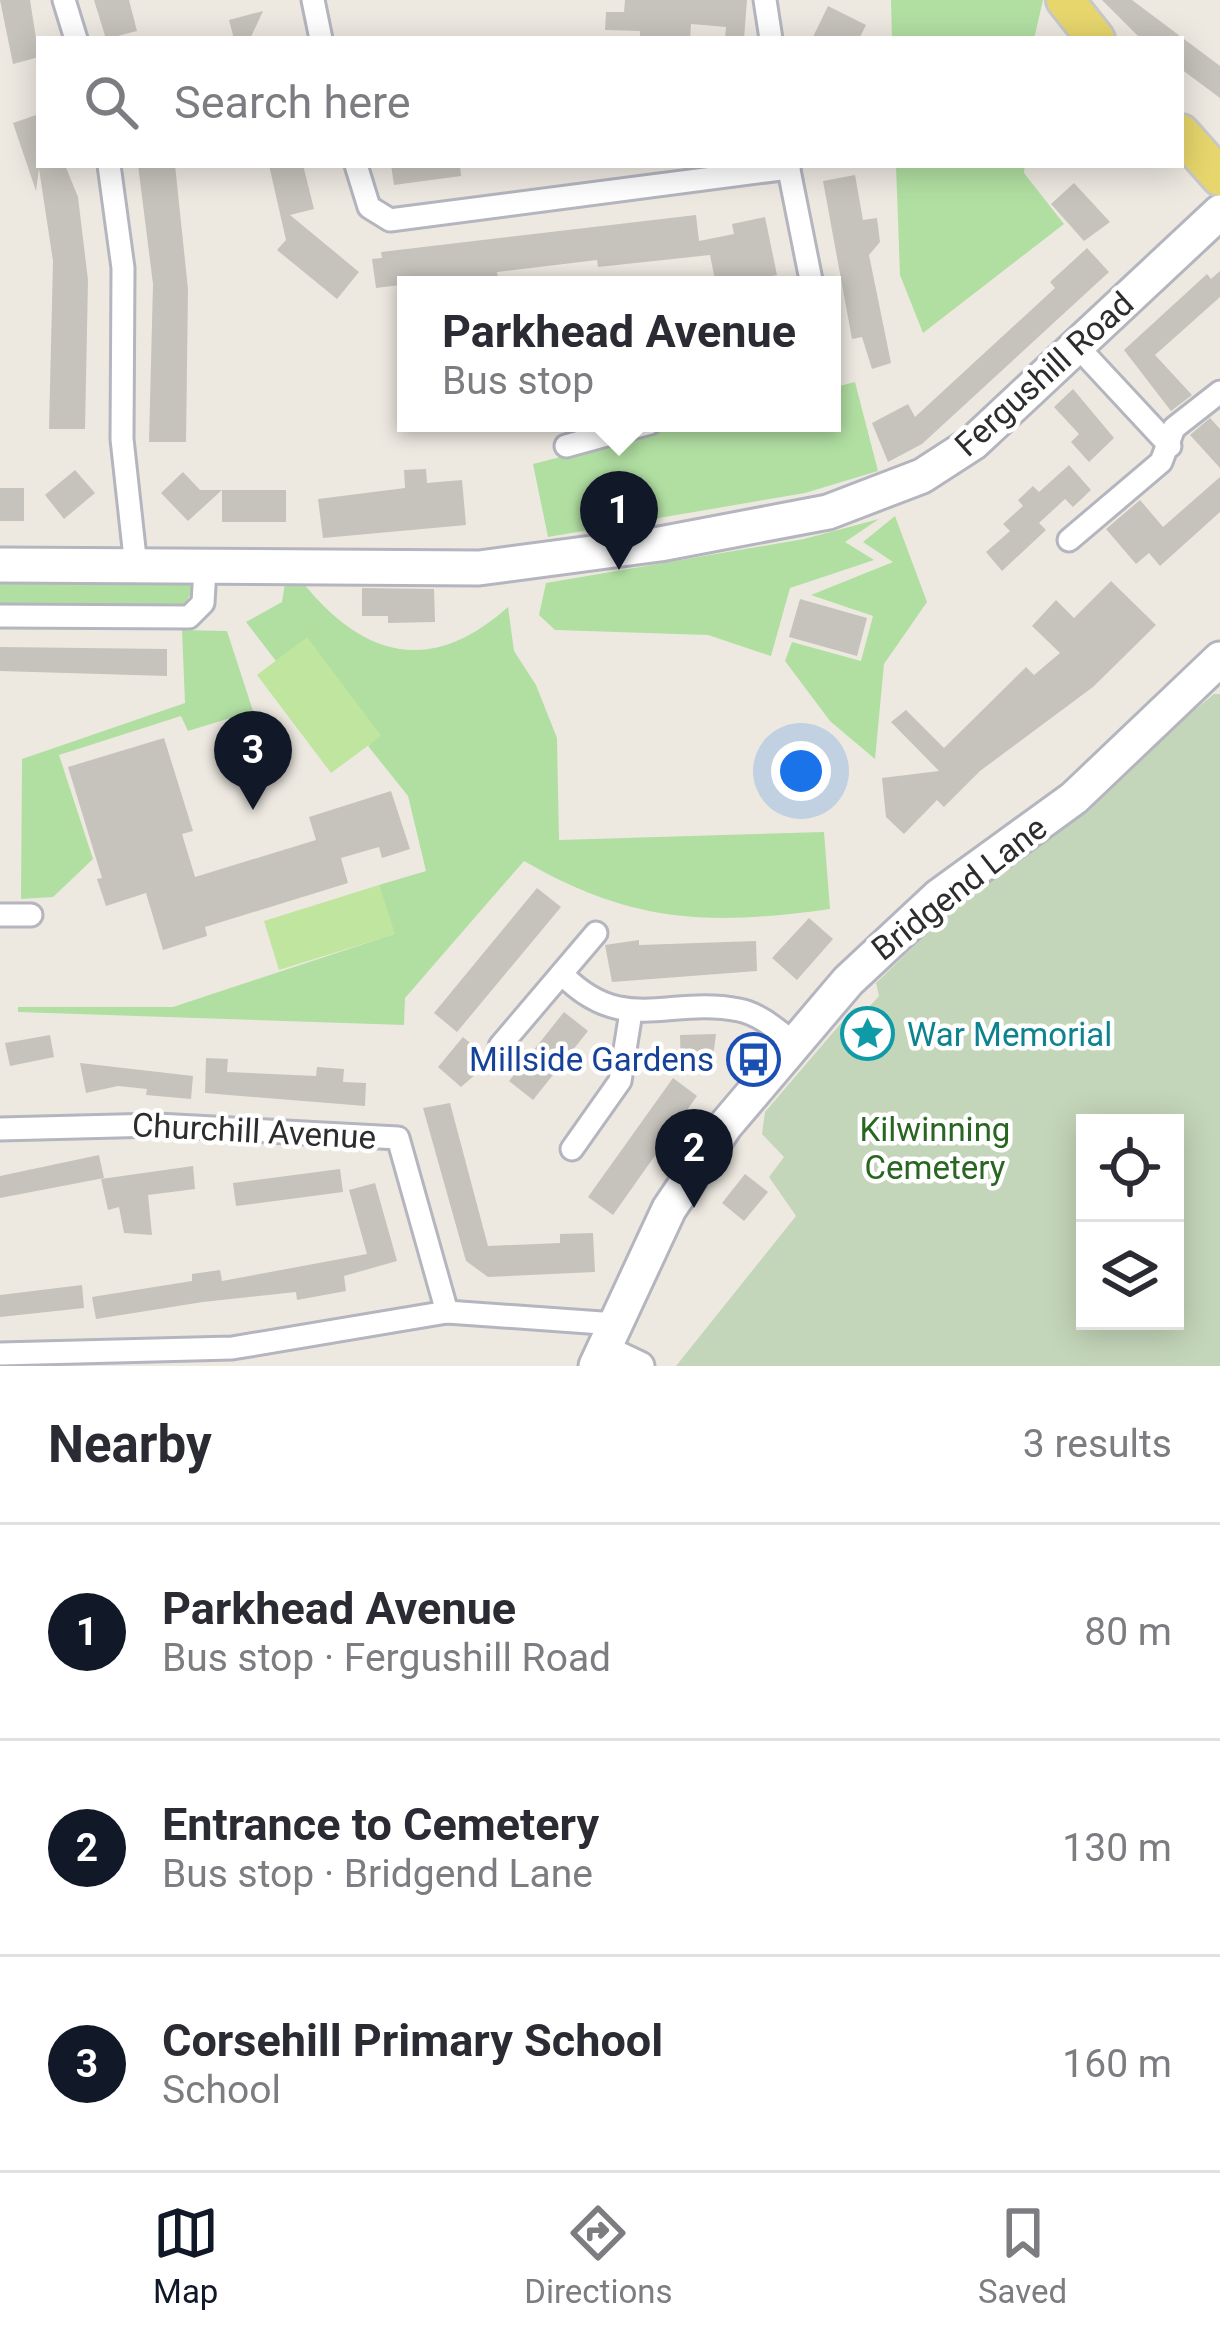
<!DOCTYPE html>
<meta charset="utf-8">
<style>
body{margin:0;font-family:Roboto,sans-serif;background:#f7f7f7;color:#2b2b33}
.controls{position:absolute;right:36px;bottom:36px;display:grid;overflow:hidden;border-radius:0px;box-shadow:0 6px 30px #0003}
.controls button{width:108px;height:108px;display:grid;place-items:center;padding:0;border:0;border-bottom:3px solid #e1e1e2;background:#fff;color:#2b2b33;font:60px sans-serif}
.you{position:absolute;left:801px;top:771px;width:42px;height:42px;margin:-30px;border:9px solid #fff;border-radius:50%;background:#1a73e8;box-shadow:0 0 0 18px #1a73e833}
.badge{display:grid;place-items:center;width:78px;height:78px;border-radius:50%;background:#111827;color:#fff;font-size:39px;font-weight:700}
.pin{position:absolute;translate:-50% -99px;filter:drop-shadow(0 3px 6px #0008)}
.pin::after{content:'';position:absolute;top:63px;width:42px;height:36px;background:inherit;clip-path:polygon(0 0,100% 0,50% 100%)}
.popup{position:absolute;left:397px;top:276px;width:444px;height:156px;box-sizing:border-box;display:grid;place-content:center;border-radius:0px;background:#fff;filter:drop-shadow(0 3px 9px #0005);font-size:39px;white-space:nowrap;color:#7c7c81}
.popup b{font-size:45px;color:#2b2b33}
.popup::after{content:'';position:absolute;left:50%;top:100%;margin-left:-24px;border:24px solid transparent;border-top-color:#fff}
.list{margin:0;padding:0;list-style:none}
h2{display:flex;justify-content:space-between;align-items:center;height:156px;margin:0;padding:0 48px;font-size:51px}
h2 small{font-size:39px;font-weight:400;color:#7c7c81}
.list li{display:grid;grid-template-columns:78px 1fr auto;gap:36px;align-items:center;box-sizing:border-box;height:216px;padding:0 48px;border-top:3px solid #e1e1e2}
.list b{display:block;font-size:45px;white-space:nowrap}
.list p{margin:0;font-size:39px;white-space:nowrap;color:#7c7c81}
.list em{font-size:39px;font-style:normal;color:#7c7c81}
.icon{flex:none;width:66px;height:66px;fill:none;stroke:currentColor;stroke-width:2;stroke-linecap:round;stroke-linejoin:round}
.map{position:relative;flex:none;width:1220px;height:1366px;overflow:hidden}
.search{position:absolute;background:#fff;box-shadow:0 6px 30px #0003;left:36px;right:36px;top:36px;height:132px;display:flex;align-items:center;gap:30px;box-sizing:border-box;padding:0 42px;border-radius:0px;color:#7c7c81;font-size:45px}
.sheet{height:804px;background:#fff}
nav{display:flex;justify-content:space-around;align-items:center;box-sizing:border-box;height:168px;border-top:3px solid #e1e1e2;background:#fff;font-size:33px;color:#7c7c81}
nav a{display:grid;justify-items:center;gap:6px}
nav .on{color:#111827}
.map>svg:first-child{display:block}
.green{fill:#b1dfa2}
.cemetery{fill:#c4d6b9;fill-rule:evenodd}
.pitch{fill:#c0e59f}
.building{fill:#c6c3bc}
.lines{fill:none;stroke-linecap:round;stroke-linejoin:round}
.minor-casing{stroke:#b4b5bf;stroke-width:27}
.tertiary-casing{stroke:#b4b5bf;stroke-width:33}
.secondary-casing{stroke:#b4b5bf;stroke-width:39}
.primary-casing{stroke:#c8c8c8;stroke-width:42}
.minor{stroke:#fff;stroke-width:21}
.tertiary{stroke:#fff;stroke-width:27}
.secondary{stroke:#fff;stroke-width:33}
.primary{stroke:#e7d66c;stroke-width:36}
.labels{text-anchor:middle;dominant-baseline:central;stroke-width:9;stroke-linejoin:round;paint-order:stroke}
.street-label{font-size:33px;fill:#2d2d2d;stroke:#fff}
.culture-label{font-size:33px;fill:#0d838f;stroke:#fff;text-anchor:start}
.transit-label{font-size:33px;fill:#164399;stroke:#fff;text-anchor:end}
.park-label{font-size:33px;fill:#286621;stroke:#fff}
</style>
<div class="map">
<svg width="1220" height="1366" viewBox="0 0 1220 1366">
<rect width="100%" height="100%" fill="#ede9e1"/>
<g class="green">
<path d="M891,0H1043L1034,39H892Z"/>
<path d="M896,165H1025L1024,173L1064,224L923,333L900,275Z"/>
<path d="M855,382L878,471L805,493L548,537L533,464L694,423H832V388Z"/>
<path d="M895,516L927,602L884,664L875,759L830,721L785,661L792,642L861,661L873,616L811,595L893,562L863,542Z"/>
<path d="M879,519L845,542L874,560L790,588L771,656L708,635L555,630L539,615L546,583L804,539Z"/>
<path d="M0,580L189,583L193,591L183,606L170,608L0,605Z"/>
<path d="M285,583H303C365,659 432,675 508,607L514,651L536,685L557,738L559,840L824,832L830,909C708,926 631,923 524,861L405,998L404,1025L18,1012V1007H173L394,934L379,885L426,871L408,796L368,746L380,735L307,638L276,661L246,622L282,602Z"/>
<path d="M182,630L227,631L253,711L188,731L181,716L59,755L93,859L53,897L21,899L22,759L185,703Z"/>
</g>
<path class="cemetery" d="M1214,694H1220V1366H676L796,1216L769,1177L784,1157L762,1134L765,1112L854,1008L869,1007L879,996L876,983L941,920ZM1085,1123H1175V1321H1085Z"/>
<g class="pitch">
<path d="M307,637L381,736L331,773L257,675Z"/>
<path d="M379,885L395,934L279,970L264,921Z"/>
</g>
<g class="building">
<path d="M0,0H30L39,57L13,64Z"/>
<path d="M94,0H129L137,31L106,39Z"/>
<path d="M625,0H747L744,39H725L726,27L691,24L690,39H640V31L605,30L606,12H624Z"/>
<path d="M1102,0H1132L1220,66V98L1181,69V39H1141Z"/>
<path d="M828,6L866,25L859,39H812Z"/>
<path d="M263,11L250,39H234L229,20Z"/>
<path d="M39,114V165H65L78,197L88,280L85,429H49L53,261L39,169L36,191L13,123Z"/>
<path d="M138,165H175L188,289L186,442H149L153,284Z"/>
<path d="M269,165H303L314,209L290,215L359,272L337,299L277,250L286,240Z"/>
<path d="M391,165H460L461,176L394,185Z"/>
<path d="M855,175L863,220L877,218L880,242L869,255L891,363L872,369L862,337L852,339L823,181Z"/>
<path d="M1074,183L1110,222L1084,241L1051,204Z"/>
<path d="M696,215L699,241L734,234L732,224L765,217L777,275L716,285L710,255L598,267L597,260L497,272L499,285H459L458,278L376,288L372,259L382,258L381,252Z"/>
<path d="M1087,248L1109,272L922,444L888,462L872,423L908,404L915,417L1055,288L1050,282Z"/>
<path d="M1220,271V297L1155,355L1192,395L1171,411L1124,350L1207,274L1211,279Z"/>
<path d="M1073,389L1114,438L1089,462L1071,442L1079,434L1054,407Z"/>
<path d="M1210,418L1220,429V468L1190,435Z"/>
<path d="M1069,465L1091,490L1073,507L1065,499L1039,523L1046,530L1002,571L986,552L1010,531L1003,524L1023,506L1018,500L1033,486L1039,492Z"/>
<path d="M426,469L427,483L462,480L466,525L323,538L318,499L405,488L404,470Z"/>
<path d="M75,470L95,493L64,519L45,495Z"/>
<path d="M183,472L200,490H222L188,521L161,493Z"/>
<path d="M1220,477V512L1160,566L1149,553L1136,564L1106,529L1140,500L1163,527Z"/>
<rect x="0" y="488" width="24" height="33"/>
<rect x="222" y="490" width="64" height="32"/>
<path d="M1111,581L1156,625L1093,687L980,771L944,807L937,800L904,834L886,817L882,778L939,771L891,722L906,710L944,748L1026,667L1034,675L1060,653L1032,626L1056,600L1074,618Z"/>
<path d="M362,588L434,589L435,622L388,623V616H362Z"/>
<path d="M800,599L867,618L857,656L789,637Z"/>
<path d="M0,647L167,649V676L0,671Z"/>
<path d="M164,738L193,831L182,834L195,877L316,840L309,817L391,791L410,849L382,858L379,847L341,858L348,883L205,927L207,936L163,950L146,893L106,906L97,879L102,878L68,767Z"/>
<path d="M537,888L561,907L457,1032L434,1013Z"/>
<path d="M809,918L833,939L797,980L772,958Z"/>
<path d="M639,940V945L756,941L757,971L612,982L605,945Z"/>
<path d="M564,1012L588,1031L533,1100L509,1081Z"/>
<path d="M716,1034L711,1073L681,1074L680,1035Z"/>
<path d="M50,1035L54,1057L10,1066L5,1043Z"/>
<path d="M463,1037L491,1061L461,1087L438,1067Z"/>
<path d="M206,1058L228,1059L227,1072L316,1076L317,1067L344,1069L343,1082L366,1083L365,1106L205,1093Z"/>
<path d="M80,1063L193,1076L191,1099L146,1095L147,1089L118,1086L86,1093Z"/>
<path d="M673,1078L697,1096L613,1215L588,1197Z"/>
<path d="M450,1103L488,1246L560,1243V1234L593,1233L595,1272L488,1277L466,1261L423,1108Z"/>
<path d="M99,1155L104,1178L0,1198V1176Z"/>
<path d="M193,1166L195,1189L148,1195L152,1235L124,1233L119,1207L108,1210L101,1179Z"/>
<path d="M340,1169L343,1192L236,1206L233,1183Z"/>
<path d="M745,1174L768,1192L744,1221L722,1203Z"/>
<path d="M375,1183L397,1261L344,1276L346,1291L297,1300L296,1292L203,1302L96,1319L92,1297L192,1281V1274L220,1270L222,1281L367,1254L349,1190Z"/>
<path d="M82,1285L84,1308L0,1317V1295Z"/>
</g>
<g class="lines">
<defs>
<g id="minor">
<path d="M64,0L76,39"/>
<path d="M313,0L321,39"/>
<path d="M765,0L771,39"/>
<path d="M109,165L123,268L122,439L136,567"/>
<path d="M356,165L369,207L390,220L789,168"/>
<path d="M788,165L812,285"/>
<path d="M1077,346L1170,446"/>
<path d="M566,446L650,423"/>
<path d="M1069,540L1161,462L1174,428L1220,392"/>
<path d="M0,616L189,617L203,603L205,568"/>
<path d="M0,915H31"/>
<path d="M563,975C623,1036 669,996 739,1010C760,1014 777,1030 794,1043"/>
<path d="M500,1046L596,933"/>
<path d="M0,1129L157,1125L398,1138L447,1312"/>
<path d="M572,1149L620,1081L631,1012"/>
<path d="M0,1354L232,1348L447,1312L616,1324"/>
</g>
<path id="tertiary" d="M604,1349L640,1366"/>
<g id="secondary">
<path d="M0,565L479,568L660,544L828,512L922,476L973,443L1220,212"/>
<path d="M596,1366L669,1209L725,1126L848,981L939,896L1074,798L1220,659"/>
</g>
<g id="primary">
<path d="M1065,0L1096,39"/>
<path d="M1181,133L1220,177"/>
</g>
</defs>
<use href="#minor" class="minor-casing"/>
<use href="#tertiary" class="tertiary-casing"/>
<use href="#secondary" class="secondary-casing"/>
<use href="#primary" class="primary-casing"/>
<use href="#minor" class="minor"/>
<use href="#tertiary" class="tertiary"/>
<use href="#secondary" class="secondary"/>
<use href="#primary" class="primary"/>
</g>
<defs>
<symbol id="sight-ring" viewBox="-11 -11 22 22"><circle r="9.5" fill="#fff" stroke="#0f9aa8" stroke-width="1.5"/><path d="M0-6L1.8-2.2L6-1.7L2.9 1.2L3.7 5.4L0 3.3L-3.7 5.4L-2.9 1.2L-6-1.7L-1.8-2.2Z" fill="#0f9aa8"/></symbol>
<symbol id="bus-ring" viewBox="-11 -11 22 22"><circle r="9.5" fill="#fff" stroke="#1a4fb4" stroke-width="1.5"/><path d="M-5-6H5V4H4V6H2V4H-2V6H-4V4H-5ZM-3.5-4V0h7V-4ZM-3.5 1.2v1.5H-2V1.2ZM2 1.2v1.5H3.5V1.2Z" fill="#1a4fb4"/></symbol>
</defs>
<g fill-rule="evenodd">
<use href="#sight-ring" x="838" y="1004" width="59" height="59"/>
<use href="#bus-ring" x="724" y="1030" width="59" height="59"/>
</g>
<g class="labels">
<g class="street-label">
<text transform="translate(1044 374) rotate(-42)">Fergushill Road</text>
<text transform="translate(959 888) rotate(-38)">Bridgend Lane</text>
<text transform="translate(254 1131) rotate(3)">Churchill Avenue</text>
</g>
<g class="culture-label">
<text x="907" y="1034">War Memorial</text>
</g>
<g class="transit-label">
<text x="714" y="1059">Millside Gardens</text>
</g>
<g class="park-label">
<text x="935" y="1129">Kilwinning<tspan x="935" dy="38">Cemetery</tspan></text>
</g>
</g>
</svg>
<div class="controls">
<button><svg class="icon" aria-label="locate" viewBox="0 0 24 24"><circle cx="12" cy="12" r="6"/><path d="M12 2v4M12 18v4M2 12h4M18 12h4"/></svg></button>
<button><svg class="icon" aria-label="layers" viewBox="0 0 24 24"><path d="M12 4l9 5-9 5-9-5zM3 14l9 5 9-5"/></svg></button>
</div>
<div class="you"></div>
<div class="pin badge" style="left:619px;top:570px">1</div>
<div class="popup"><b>Parkhead Avenue</b>Bus stop</div>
<div class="pin badge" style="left:694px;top:1208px">2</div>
<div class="pin badge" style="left:253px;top:810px">3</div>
<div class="search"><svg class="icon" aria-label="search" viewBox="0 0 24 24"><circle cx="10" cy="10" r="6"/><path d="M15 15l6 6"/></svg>Search here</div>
</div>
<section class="sheet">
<h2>Nearby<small>3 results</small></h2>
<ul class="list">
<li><span class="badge">1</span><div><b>Parkhead Avenue</b><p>Bus stop · Fergushill Road</p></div><em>80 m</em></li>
<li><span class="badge">2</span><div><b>Entrance to Cemetery</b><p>Bus stop · Bridgend Lane</p></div><em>130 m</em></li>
<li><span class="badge">3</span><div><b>Corsehill Primary School</b><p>School</p></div><em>160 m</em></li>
</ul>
</section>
<nav>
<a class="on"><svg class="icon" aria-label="map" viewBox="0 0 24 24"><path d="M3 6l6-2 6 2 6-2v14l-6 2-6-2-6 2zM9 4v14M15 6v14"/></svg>Map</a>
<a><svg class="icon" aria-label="directions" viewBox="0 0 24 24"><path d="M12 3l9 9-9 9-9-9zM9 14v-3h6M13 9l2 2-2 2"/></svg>Directions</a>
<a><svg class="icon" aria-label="saved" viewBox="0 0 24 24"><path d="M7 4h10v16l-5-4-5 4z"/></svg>Saved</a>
</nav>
